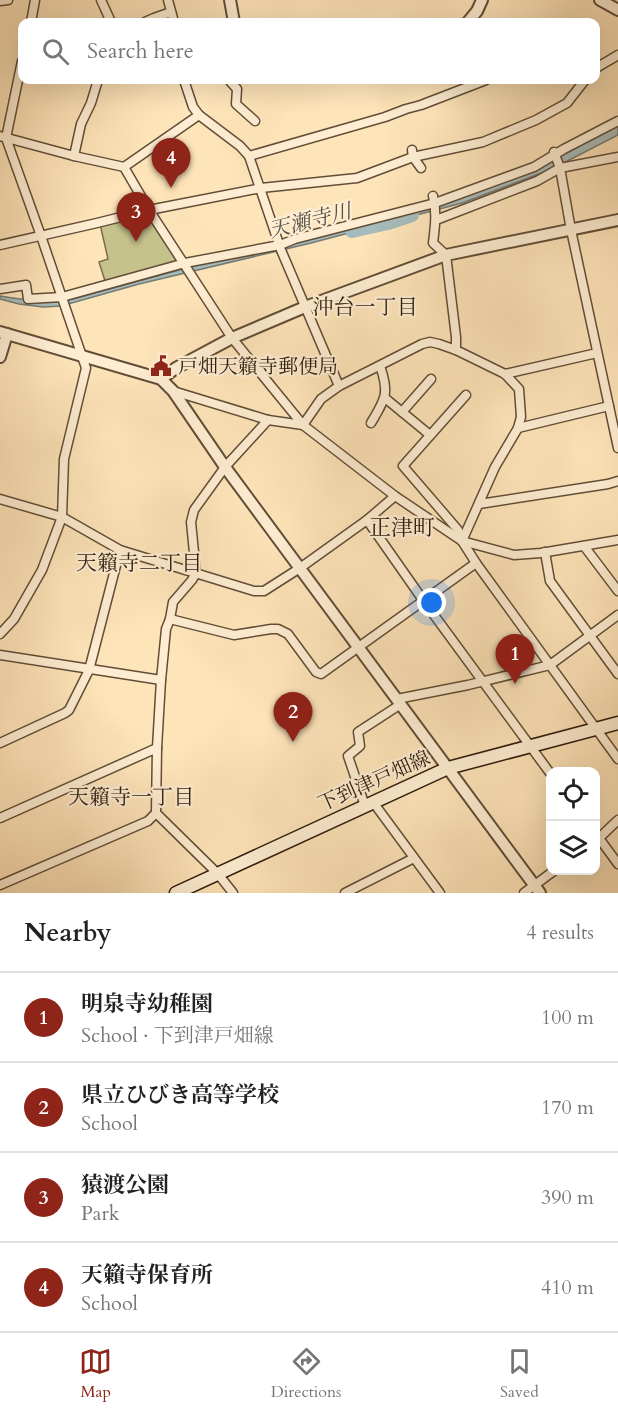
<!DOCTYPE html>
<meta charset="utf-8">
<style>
body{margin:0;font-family:Cardo,"Noto Serif JP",serif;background:#f2f2f2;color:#222}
.controls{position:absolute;right:18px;bottom:18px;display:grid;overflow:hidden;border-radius:12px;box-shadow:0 6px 24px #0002}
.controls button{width:54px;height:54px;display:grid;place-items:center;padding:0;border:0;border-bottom:2px solid #e0e0e0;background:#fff;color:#222;font:30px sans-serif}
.you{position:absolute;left:432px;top:603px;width:21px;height:21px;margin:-15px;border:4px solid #fff;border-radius:50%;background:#1a73e8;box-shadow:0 0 0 9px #1a73e833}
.badge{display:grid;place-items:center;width:39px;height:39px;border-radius:50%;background:#8f2418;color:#fff;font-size:20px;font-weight:700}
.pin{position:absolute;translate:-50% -50px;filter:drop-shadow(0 2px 3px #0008)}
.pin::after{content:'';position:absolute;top:32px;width:21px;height:18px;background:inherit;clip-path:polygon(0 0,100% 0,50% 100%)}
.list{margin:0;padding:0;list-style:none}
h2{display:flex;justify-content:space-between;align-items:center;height:78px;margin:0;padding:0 24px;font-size:26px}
h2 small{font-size:20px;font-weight:400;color:#767676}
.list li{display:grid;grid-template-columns:39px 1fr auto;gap:18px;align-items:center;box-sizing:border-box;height:90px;padding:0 24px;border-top:2px solid #e0e0e0}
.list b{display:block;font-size:22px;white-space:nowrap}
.list p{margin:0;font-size:20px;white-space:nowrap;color:#767676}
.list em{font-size:20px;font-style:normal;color:#767676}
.icon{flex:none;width:33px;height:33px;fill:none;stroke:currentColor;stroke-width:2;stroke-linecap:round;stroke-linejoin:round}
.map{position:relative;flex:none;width:618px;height:893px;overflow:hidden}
.search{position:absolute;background:#fff;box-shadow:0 6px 24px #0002;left:18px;right:18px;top:18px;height:66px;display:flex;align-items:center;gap:15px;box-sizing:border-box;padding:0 21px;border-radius:12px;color:#767676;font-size:22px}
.sheet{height:438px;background:#fff}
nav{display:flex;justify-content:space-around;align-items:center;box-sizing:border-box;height:84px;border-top:2px solid #e0e0e0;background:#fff;font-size:16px;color:#767676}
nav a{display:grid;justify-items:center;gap:3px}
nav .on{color:#8f2418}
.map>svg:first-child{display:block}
.green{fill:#c5c28b;stroke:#7a6e4b;stroke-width:1.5}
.water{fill:#a6bbbb;stroke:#767b75;stroke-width:1.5}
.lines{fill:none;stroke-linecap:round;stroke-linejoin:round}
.river{stroke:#a6bbbb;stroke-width:14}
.minor-casing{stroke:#624d36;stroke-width:11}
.tertiary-casing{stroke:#624d36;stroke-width:14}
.secondary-casing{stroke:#2e1b0b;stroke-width:15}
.minor{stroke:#feedd2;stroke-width:8}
.tertiary{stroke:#feedd2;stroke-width:10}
.secondary{stroke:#feedd2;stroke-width:12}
.labels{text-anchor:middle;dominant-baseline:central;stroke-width:4.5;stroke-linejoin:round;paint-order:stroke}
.poi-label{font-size:20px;fill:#2e1b0b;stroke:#feedd2;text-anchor:start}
.street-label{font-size:20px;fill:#2e1b0b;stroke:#feedd2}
.water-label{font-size:21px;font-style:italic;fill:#585349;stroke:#feedd2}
.neighbourhood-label{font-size:21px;fill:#2e1b0b;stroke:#feedd2}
.quarter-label{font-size:22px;fill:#2e1b0b;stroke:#feedd2}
</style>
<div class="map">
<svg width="618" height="893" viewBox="0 0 618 893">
<rect width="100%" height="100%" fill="#fee4b9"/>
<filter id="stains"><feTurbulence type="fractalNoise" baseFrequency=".00333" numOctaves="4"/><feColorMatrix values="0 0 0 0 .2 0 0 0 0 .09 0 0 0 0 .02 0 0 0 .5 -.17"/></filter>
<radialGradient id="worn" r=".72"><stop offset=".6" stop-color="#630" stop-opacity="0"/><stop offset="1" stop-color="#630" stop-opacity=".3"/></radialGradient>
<path class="green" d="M148,212L182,262L106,284L99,262L108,259L100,224Z"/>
<path class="water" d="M618,125V135L552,169L462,203L311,243L139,284L61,306L43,307L19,304L0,299V296C25,300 48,303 73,299L194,266L289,244L451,201L575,147Z"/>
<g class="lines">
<path class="river" d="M352,231L388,223L412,215"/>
<defs>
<g id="minor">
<path d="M101,0L111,22"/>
<path d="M168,0L174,22"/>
<path d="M0,1L8,0"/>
<path d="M31,22L35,0"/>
<path d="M145,22L154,18L171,12"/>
<path d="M596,68L618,55"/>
<path d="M184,80L193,107L199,115L240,146L249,156L281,250L339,386"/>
<path d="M229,80L237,89L236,104L255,121"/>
<path d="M0,136L74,156L124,167L149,210L261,188L357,178L413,157L483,142L536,120L567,103L585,80"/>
<path d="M412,150L413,157L421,168"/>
<path d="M554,152L560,168L571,230L618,448"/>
<path d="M74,156L81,124L91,103L98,80"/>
<path d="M249,156L385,117L406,109L421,105L486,80"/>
<path d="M124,167L199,115"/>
<path d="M433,196C437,212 435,227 433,243L446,255L456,337V350"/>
<path d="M436,220L537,181L560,168L618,157"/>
<path d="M0,245L97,223L149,210L232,338L303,425L395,496L462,541L514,555L541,553L618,540"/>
<path d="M0,289L26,285L28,299L62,297L185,263L280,245L295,239L435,203L534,167L564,149L618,121"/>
<path d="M505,374L597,353"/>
<path d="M173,391L268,420L303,425"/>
<path d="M466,395L403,466L458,530L462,541L476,563L618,759"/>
<path d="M385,398L430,435"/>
<path d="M402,412L431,379"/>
<path d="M371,423C385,399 390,394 380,366"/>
<path d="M303,425L321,399L339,386L422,344L430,342L439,344L456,350L505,374L519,389L521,417L518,428L495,467L462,541"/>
<path d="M518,428L609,406"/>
<path d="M0,499L62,517L120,550L254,591H264L300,568L367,520L395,496"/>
<path d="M479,504L608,484L618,481"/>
<path d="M367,520L423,600L550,773"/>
<path d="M584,546L618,591"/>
<path d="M545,552L550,581L618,674"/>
<path d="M170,619L234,635L271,629H278L288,634L316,672L321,674L476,563"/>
<path d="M0,634L14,619L42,570L62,517L64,459L86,368L41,236L6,138L22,61"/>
<path d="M0,655L161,680"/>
<path d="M397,699L468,685L550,665L618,615"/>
<path d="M0,743L65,713L69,710L89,670L120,550"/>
<path d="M373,802L440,893"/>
<path d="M365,806L348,756L360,746L358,732L401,704"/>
<path d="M0,818L157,748"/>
<path d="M596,834L618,864"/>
<path d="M596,841L618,820"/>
<path d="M0,885L148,821L156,813"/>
<path d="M233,893L218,874L156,813L157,748L161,680L166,629L170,619L173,602L192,580L196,573L191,522L194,510L225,467L268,420"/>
<path d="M345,893L414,858"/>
<path d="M524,893L555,870"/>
</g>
<g id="tertiary">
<path d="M230,0L234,22"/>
<path d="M600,0L618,10"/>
<path d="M468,22L477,11L482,0"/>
<path d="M0,332L161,379L173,391L225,467L540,893"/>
<path d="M0,357L7,334"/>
<path d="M161,379L176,368L232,338L305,307L446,255L618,220"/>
</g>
<path id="secondary" d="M176,893L448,768L618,723"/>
</defs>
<use href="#minor" class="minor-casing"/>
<use href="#tertiary" class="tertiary-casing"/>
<use href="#secondary" class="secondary-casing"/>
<use href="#minor" class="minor"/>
<use href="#tertiary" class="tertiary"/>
<use href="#secondary" class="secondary"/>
</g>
<defs>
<symbol id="civic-bare" viewBox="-9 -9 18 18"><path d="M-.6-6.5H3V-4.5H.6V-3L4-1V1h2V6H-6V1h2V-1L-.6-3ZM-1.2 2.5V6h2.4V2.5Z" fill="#8f2418" stroke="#feedd2" stroke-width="2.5" paint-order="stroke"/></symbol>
</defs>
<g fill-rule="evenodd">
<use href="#civic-bare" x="146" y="351" width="30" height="30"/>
</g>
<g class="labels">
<g class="poi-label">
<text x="178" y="366">戸畑天籟寺郵便局</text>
</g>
<g class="street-label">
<text transform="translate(374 781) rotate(-24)">下到津戸畑線</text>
</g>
<g class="water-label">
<text transform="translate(310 221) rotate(-14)">天瀬寺川</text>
</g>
<g class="neighbourhood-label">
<text x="365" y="307">沖台一丁目</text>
<text x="139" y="563">天籟寺二丁目</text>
<text x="131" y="797">天籟寺一丁目</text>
</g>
<g class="quarter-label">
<text x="402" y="528">正津町</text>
</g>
</g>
<rect width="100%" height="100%" filter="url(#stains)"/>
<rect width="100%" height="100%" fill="url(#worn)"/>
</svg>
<div class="controls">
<button><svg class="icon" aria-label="locate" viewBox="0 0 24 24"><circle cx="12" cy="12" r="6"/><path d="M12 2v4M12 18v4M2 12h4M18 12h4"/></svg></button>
<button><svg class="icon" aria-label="layers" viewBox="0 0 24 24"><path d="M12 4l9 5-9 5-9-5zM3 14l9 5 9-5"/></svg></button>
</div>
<div class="you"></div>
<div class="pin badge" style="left:515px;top:684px">1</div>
<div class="pin badge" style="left:293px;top:742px">2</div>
<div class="pin badge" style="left:136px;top:242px">3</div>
<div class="pin badge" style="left:171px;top:188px">4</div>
<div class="search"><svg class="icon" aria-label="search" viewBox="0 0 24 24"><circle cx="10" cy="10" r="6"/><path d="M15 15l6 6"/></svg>Search here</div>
</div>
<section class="sheet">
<h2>Nearby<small>4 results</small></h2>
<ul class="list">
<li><span class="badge">1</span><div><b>明泉寺幼稚園</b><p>School · 下到津戸畑線</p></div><em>100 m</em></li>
<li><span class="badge">2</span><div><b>県立ひびき高等学校</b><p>School</p></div><em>170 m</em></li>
<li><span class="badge">3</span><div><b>猿渡公園</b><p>Park</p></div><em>390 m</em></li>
<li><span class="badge">4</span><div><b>天籟寺保育所</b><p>School</p></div><em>410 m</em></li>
</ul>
</section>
<nav>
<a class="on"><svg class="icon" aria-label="map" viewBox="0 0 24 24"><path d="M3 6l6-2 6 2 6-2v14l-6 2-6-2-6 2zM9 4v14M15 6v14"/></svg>Map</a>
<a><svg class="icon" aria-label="directions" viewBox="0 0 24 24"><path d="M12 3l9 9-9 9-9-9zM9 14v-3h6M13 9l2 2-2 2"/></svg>Directions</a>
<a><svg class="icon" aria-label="saved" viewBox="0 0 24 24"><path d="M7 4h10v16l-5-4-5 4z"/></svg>Saved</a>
</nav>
